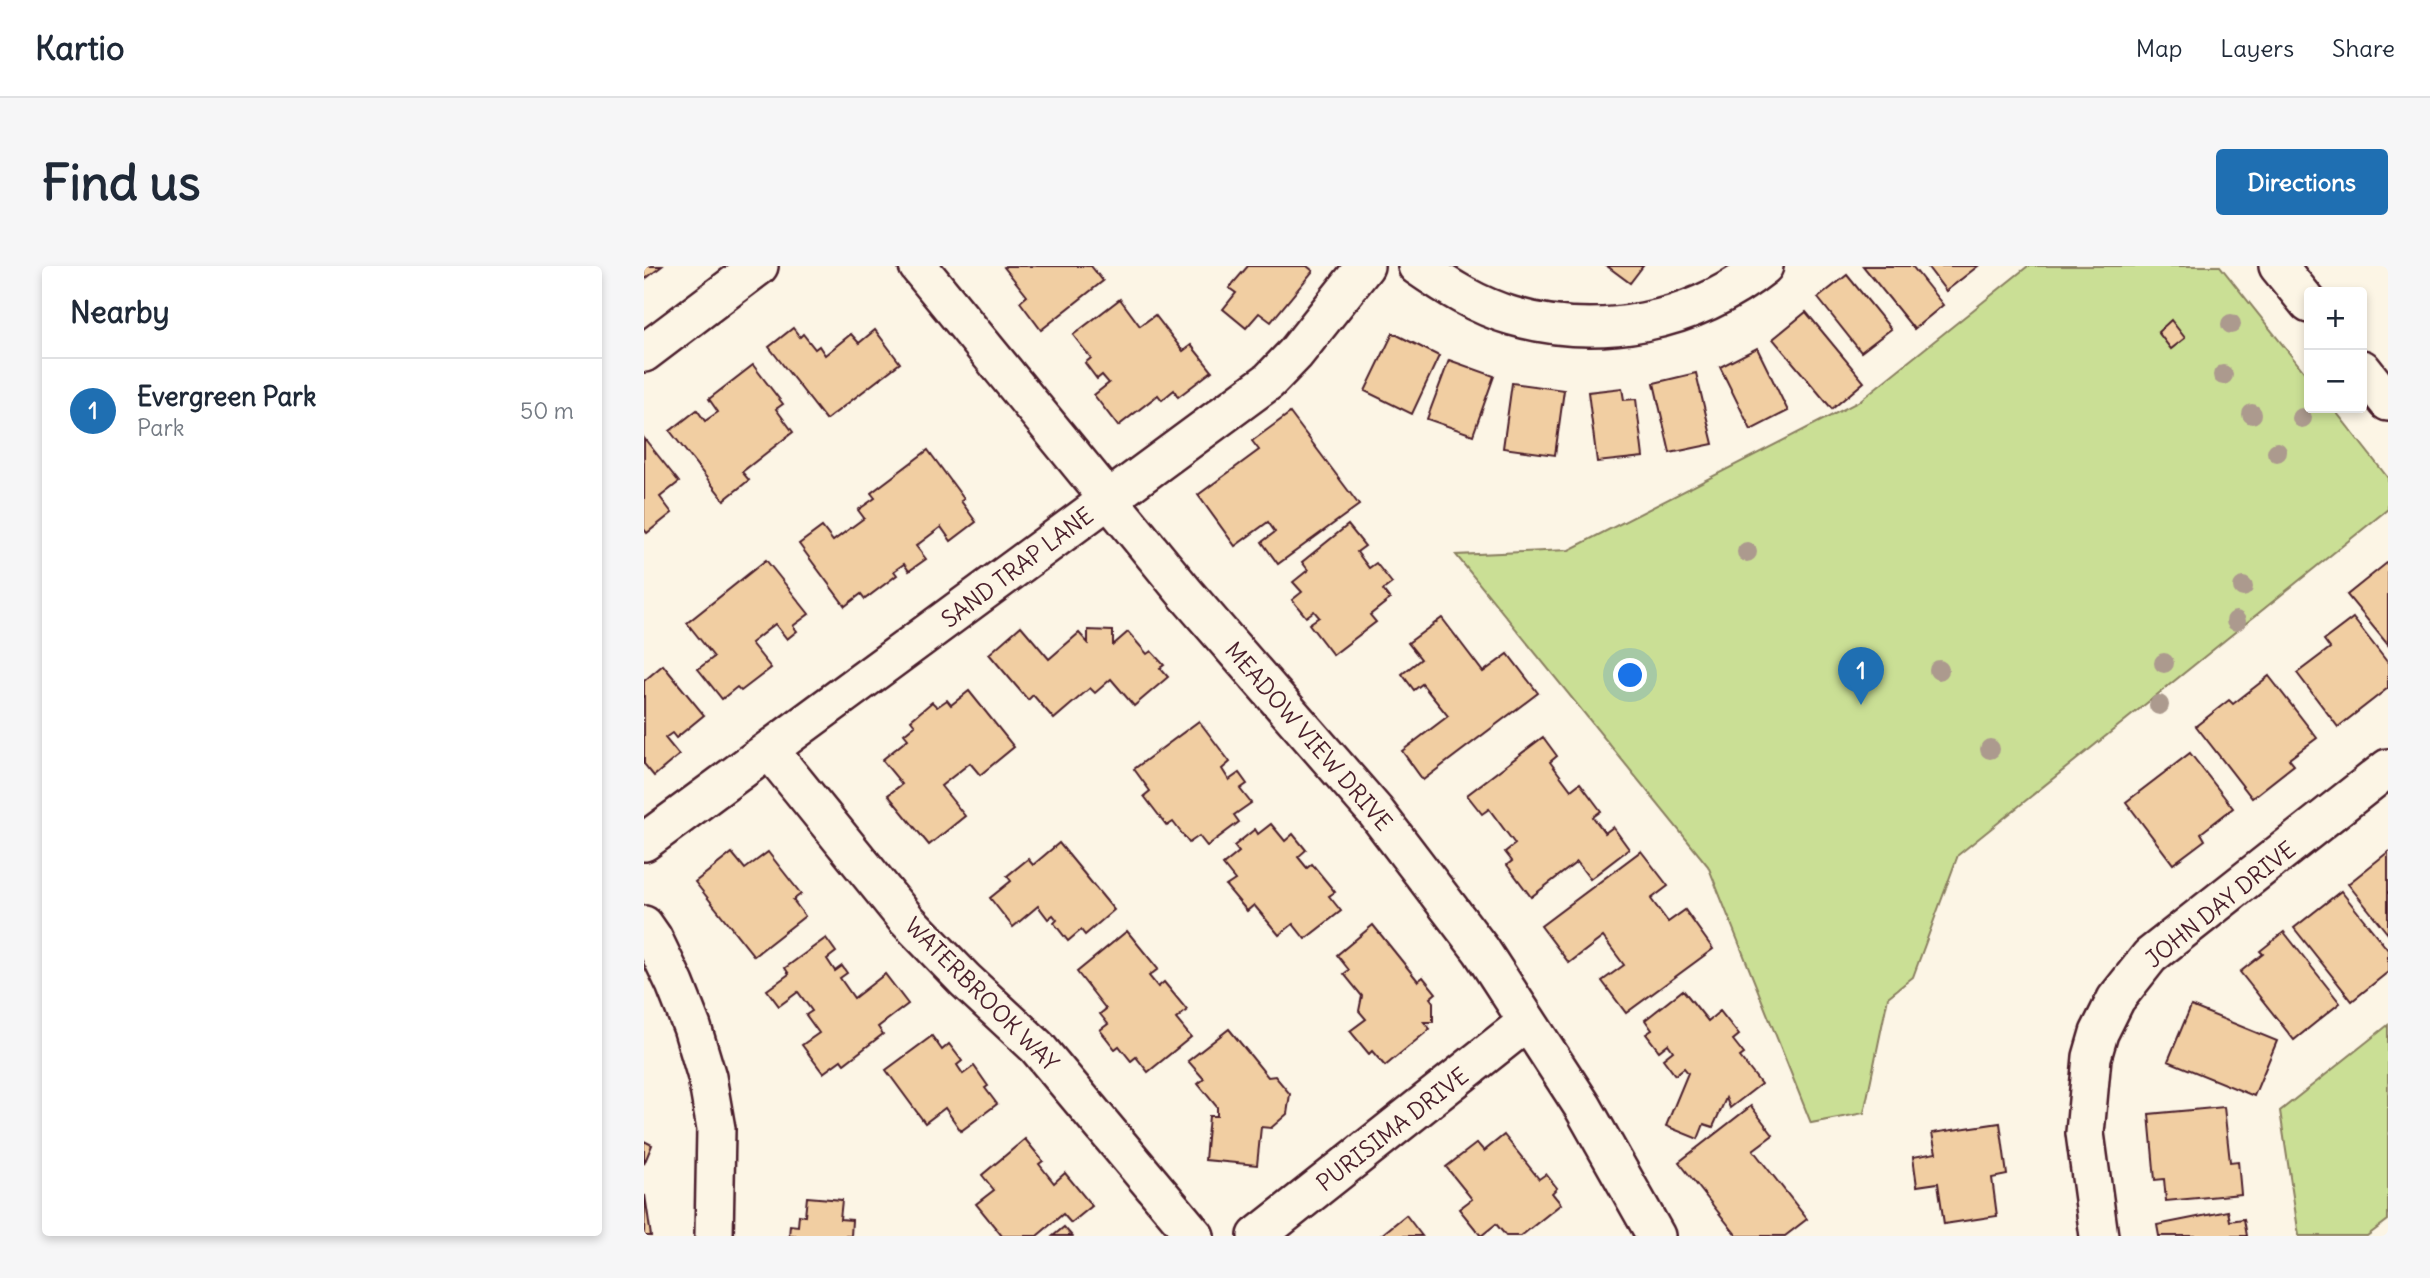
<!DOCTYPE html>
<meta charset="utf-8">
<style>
body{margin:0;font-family:Delius,sans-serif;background:#f6f6f7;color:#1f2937}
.controls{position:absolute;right:21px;top:21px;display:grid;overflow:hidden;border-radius:7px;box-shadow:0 4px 10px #0003}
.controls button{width:63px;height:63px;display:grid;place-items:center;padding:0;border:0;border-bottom:2px solid #e0e1e3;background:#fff;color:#1f2937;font:35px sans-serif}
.you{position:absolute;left:987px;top:410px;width:24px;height:24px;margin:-18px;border:5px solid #fff;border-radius:50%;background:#1a73e8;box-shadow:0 0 0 10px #1a73e833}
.badge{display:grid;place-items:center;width:46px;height:46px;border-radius:50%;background:#1f6fb2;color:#fff;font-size:23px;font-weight:700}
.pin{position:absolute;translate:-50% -58px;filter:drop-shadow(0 2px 4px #0008)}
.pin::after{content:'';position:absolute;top:37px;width:24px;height:21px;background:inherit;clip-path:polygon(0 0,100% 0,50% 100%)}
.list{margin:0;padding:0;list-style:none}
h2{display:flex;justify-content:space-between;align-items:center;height:91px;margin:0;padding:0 28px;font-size:30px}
h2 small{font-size:23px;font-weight:400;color:#747a83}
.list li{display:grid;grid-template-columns:46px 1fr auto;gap:21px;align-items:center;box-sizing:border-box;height:105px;padding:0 28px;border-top:2px solid #e0e1e3}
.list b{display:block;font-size:26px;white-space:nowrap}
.list p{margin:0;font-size:23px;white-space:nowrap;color:#747a83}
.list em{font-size:23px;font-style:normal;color:#747a83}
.map{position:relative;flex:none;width:1744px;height:970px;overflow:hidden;border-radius:7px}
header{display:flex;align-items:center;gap:42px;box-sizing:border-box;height:98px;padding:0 35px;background:#fff;border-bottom:2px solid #e0e1e3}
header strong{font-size:33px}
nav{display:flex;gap:38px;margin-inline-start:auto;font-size:24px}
.intro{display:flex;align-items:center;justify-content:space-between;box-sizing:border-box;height:168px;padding:0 42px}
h1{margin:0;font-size:49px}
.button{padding:18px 32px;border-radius:7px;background:#1f6fb2;color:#fff;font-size:24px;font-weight:700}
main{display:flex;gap:42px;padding:0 42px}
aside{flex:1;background:#fff;border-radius:7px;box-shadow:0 4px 10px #0003}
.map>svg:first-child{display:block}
.green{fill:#cadf95;stroke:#8a7f60;stroke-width:2}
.building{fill:#f1cea2;stroke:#4a1f2b;stroke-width:2}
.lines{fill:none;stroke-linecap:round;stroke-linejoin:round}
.minor-casing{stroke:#4a1f2b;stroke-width:42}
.minor{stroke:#fcf5e5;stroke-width:37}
.tree{fill:#ac9a8e}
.labels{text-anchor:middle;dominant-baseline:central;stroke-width:7;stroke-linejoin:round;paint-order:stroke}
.street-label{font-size:23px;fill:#4a1f2b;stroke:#fcf5e5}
</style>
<header>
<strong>Kartio</strong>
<nav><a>Map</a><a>Layers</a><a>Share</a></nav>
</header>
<div class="intro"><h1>Find us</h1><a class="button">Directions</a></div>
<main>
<aside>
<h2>Nearby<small></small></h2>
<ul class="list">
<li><span class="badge">1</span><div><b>Evergreen Park</b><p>Park</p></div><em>50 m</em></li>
</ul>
</aside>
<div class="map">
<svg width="1744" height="970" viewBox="0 0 1744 970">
<rect width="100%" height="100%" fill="#fcf5e5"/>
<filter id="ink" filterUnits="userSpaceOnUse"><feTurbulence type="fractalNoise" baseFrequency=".0143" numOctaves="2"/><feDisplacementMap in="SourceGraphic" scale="14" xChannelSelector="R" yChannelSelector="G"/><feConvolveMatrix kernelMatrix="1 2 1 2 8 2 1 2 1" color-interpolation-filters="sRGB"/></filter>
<g filter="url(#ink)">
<g class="green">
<path d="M1384,0H1576L1665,112V142H1689L1744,212V243L1314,589L1269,711L1244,731L1220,847L1167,857L1064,600L812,289L925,284L1214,136Z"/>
<path d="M1744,759V954L1723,970H1655L1636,845Z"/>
</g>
<g class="building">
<path d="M0,0H18L0,14Z"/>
<path d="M362,0H447L459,15L397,64L376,36L383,30L360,1Z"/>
<path d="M604,0H663L669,5L627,56L615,47L602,62L579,43L592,27L585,22Z"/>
<path d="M963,0H999L986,17Z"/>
<path d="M1219,0H1268L1299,39L1270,63Z"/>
<path d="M1283,0H1334L1302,25Z"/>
<path d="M1203,9L1247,63L1217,86L1174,32Z"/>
<path d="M476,33L496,60L511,49L539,85L547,79L568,105L534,131L530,124L518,134L514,129L474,160L450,129L465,117L458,109L453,113L441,97L447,92L429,69Z"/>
<path d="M1162,46L1220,116L1188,143L1129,73Z"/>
<path d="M1527,54L1541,72L1527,83L1514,66Z"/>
<path d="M149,62L156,71L159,68L171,83L175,80L181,89L207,68L215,77L231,64L256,97L182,154L125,81Z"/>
<path d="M749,67L795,90L768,148L721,125Z"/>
<path d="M1113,82L1144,145L1107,164L1076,101Z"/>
<path d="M805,94L850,110L829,169L783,153Z"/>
<path d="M109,99L139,138L132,143L149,166L98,206L105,214L80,234L26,165L53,144L61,155L74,146L65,133Z"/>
<path d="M1052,107L1069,178L1026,187L1010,117Z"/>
<path d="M868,117L920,124L911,189L859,182Z"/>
<path d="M978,122L980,134L992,133L999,191L953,196L944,126Z"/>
<path d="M646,147L715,239L634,298L618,276L631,266L624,256L591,280L554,229L615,184L608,175Z"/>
<path d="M0,172L35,216L16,231L28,247L3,267L0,263Z"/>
<path d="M284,184L320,233L317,235L332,256L307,275L297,261L272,280L282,293L265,305L260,298L250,305L253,309L221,333L217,328L201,340L155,278L178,261L189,275L220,252L214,244L231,232L227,227Z"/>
<path d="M704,259L721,280L713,286L725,302L732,297L748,317L739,324L746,333L726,349L732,356L689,389L665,358L675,351L670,345L662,351L648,334L658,326L649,316L664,304L658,296Z"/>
<path d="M122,294L165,348L149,360L153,365L143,373L131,358L107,377L127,402L97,425L93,421L78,433L54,403L70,391L43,357Z"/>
<path d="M1744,296V379L1703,329Z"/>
<path d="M798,352L839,406L864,388L894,427L779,514L758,485L804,450L778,418L770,424L758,408L777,393L764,377Z"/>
<path d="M1709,352L1744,397V422L1694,461L1653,407L1686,382L1680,374Z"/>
<path d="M377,360L405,393L435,367L444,377V364L469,365V379L484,366L503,388L507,385L520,399L516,402L524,411L490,440L467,413L451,427L446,422L410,453L389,429L384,434L345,388Z"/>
<path d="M19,399L60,449L32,472L28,467L21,472L35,489L10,510L0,498V415Z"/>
<path d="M1625,410L1673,472L1645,493L1650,499L1608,532L1552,460L1585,434L1589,438Z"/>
<path d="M325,425L370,481L336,509L326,497L297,520L321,550L285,579L244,529L258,518L238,494L264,473L260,468L271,459L267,454L288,436L293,441L303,434L307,439Z"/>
<path d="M555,455L586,496L578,503L585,514L595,507L603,518L596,523L607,537L590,549L595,556L563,580L555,570L545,577L529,556L523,560L500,530L506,525L490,503Z"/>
<path d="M899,471L913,490L906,496L927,524L936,517L957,545L949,551L961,567L969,561L985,583L946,613L933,596L887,631L863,599L868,595L861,586L871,578L845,543L838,548L823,529Z"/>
<path d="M1546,487L1589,542L1557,567L1561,574L1529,598L1482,536Z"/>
<path d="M627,558L641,575L649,568L662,584L654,591L663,602L668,598L691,626L685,630L697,645L661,673L649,658L635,669L610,639L603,645L582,620L591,614L579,599L595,586L590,580L611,563L614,568Z"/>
<path d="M415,577L470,644L441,669L437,664L424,675L410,657L413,654L409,649L404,653L394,640L369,661L346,632L367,615L363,610L384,593L389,599Z"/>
<path d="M997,585L1024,620L1007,633L1024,656L1041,644L1069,683L982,747L958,715L980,699L959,671L925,697L897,660Z"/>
<path d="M124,586L157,628L149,634L161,650L110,690L51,616L88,587L101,603Z"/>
<path d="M1744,586V668L1704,618Z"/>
<path d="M1697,625L1744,684V706L1708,735L1650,662Z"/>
<path d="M729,659L774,715L779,711L792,727L786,732L789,736V756H780L786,763L741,800L728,785L725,788L706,765L722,753L715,745L718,730L700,708L705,704L693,689Z"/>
<path d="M483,665L514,703L505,710L514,721L520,716L543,744L532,753L547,771L504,806L492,791L487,795L475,780L471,783L456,764L464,758L456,748L462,743L433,706Z"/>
<path d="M1640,666L1696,737L1650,774L1596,706L1619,688L1616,685Z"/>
<path d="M182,672L192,686L183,693L191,705L198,700L203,707L196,712L210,732L241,708L264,738L234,761L239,768L200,798L197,794L179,807L158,779L175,767L162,749L168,745L154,726L135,740L123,724L145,708L141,702Z"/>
<path d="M1039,724L1064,755L1076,745L1095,769L1089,774L1100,788L1096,791L1117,818L1086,842L1082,832L1069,861L1060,858L1054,873L1022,860L1044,807L1040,802L1031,809L1019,793L1029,785L1024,778L1015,785L1002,768L1008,764L1001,754Z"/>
<path d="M1547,740L1633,775L1610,830L1524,795Z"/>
<path d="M585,763L624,811L631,810L646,828L643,848L627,862L617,861L613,899L561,894L565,850H573V841L554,818L560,813L544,795Z"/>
<path d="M288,770L298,784L305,778L318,795L313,799L319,808L330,800L344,820L341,822L353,838L317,865L301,842L281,857L242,804Z"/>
<path d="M1107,840L1129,869L1109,884L1163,953L1141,970H1093L1035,896Z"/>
<path d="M1580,841L1586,896L1594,895L1597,928L1522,935L1520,913L1511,914L1505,848Z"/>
<path d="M1356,857L1363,909L1348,912L1353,950L1300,958L1294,917L1273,920L1269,891L1292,887L1288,867Z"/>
<path d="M860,869L895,913L902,908L913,922L908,927L917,938L877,970H862L852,958L837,970L815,943L828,933L802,901L833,877L840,885Z"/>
<path d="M381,873L399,895L395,898L410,917L421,907L448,940L427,957L419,948L393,970H358L332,938L350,924L338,909Z"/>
<path d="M0,875L8,879L0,898Z"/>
<path d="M1,929L7,970H0Z"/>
<path d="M163,931L198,934L196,953L208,954L207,970H145L146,959L154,960L155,949L161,950Z"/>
<path d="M1584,945L1586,955L1600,953L1603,970H1515L1513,959Z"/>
<path d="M762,949L778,970H736Z"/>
<path d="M420,961L428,970H409Z"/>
</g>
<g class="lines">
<defs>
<g id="minor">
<path d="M274,0L542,328L731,545L837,684L939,841L1012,970"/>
<path d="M773,0C802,20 833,40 868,50C955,75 1049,57 1120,0"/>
<path d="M1634,0L1665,38"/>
<path d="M0,87L115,0"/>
<path d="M1718,103L1744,136"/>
<path d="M126,485L262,653L321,714L393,781L551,970"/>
<path d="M0,576L625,115L651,88L721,0"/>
<path d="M0,659L9,672L31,718L48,761L63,811L72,863L70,970"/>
<path d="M613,970L883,756"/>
<path d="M1455,970L1441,867L1448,791L1455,767L1472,733L1506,690L1744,502"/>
</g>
</defs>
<use href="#minor" class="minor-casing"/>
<use href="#minor" class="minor"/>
</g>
<g class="tree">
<circle cx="1587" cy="58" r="10"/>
<circle cx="1579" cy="109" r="10"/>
<circle cx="1608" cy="148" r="10"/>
<circle cx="1658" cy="152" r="10"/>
<circle cx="1633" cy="186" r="10"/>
<circle cx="1103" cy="286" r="10"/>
<circle cx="1599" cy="321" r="10"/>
<circle cx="1592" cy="355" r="10"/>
<circle cx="1520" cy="397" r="10"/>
<circle cx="1295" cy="404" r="10"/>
<circle cx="1515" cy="439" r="10"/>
<circle cx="1346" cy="483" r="10"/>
</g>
</g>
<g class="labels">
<g class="street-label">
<text transform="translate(373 301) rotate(-37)">SAND TRAP LANE</text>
<text transform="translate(665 470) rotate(49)">MEADOW VIEW DRIVE</text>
<text transform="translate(1576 638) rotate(-39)">JOHN DAY DRIVE</text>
<text transform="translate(338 728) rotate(45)">WATERBROOK WAY</text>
<text transform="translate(748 863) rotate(-38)">PURISIMA DRIVE</text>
</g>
</g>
</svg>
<div class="controls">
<button>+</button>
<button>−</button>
</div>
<div class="you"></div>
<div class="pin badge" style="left:1217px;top:439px">1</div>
</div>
</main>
